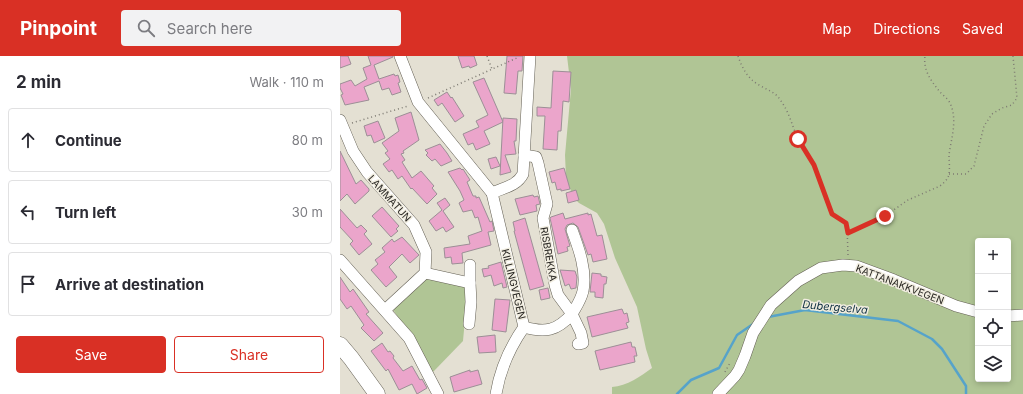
<!DOCTYPE html>
<meta charset="utf-8">
<style>
body{margin:0;font-family:Inter,sans-serif;background:#f2f2f3;color:#2b2b33}
.controls{position:absolute;right:12px;bottom:12px;display:grid;overflow:hidden;border-radius:4px;box-shadow:0 2px 6px #0003}
.controls button{width:36px;height:36px;display:grid;place-items:center;padding:0;border:0;border-bottom:1px solid #e1e1e2;background:#fff;color:#2b2b33;font:20px sans-serif}
.stop{position:absolute;width:12px;height:12px;margin:-9px;border:3px solid #d93025;border-radius:50%;background:#fff}
.stop.end{background:#d93025;border-color:#fff;box-shadow:0 1px 4px #0008}
.list{margin:0;padding:0;list-style:none}
h2{display:flex;justify-content:space-between;align-items:center;height:52px;margin:0;padding:0 16px;font-size:17px}
h2 small{font-size:13px;font-weight:400;color:#7c7c81}
.list li{display:grid;grid-template-columns:26px 1fr auto;gap:12px;align-items:center;box-sizing:border-box;height:64px;margin:0 8px 8px;padding:0 8px;border:1px solid #e1e1e2;border-radius:4px}
.list b{display:block;font-size:15px;white-space:nowrap}
.list em{font-size:13px;font-style:normal;color:#7c7c81}
.actions{display:flex;gap:8px;padding:12px 16px}
.actions a{flex:1;padding:9px 0;border:1px solid #d93025;border-radius:4px;text-align:center;font-size:14px;color:#d93025}
.actions .main{background:#d93025;color:#fff}
.icon{flex:none;width:22px;height:22px;fill:none;stroke:currentColor;stroke-width:2;stroke-linecap:round;stroke-linejoin:round}
.map{position:relative;flex:none;width:683px;height:338px;overflow:hidden}
header{display:flex;align-items:center;gap:24px;box-sizing:border-box;height:56px;padding:0 20px;background:#d93025;color:#fff}
header strong{font-size:19px}
nav{display:flex;gap:22px;margin-inline-start:auto;font-size:14px}
.search{width:280px;height:36px;background:#f2f2f3;display:flex;align-items:center;gap:10px;box-sizing:border-box;padding:0 14px;border-radius:4px;color:#7c7c81;font-size:15px}
main{display:flex}
aside{flex:1;background:#fff}
.map>svg:first-child{display:block}
.green{fill:#b0c595;fill-rule:evenodd}
.lines{fill:none;stroke-linecap:round;stroke-linejoin:round}
.stream{stroke:#56a3ca;stroke-width:2.5}
.building{fill:#eba5cb;stroke:#9c8f96}
.street-casing{stroke:#646055;stroke-width:12}
.secondary-casing{stroke:#646055;stroke-width:17}
.path{stroke:#7d7a72;stroke-width:1.5;stroke-dasharray:1 3;stroke-linecap:butt}
.street{stroke:#fff;stroke-width:11}
.secondary{stroke:#fff;stroke-width:16}
.route{stroke:#d93025;stroke-width:5}
.labels{text-anchor:middle;dominant-baseline:central;stroke-width:3;stroke-linejoin:round;paint-order:stroke}
.street-label{font-size:10px;fill:#282622;stroke:#f1ede0}
.water-label{font-size:11px;font-style:italic;fill:#0d3041;stroke:#f1ede0}
</style>
<header>
<strong>Pinpoint</strong>
<div class="search"><svg class="icon" aria-label="search" viewBox="0 0 24 24"><circle cx="10" cy="10" r="6"/><path d="M15 15l6 6"/></svg>Search here</div>
<nav><a>Map</a><a>Directions</a><a>Saved</a></nav>
</header>
<main>
<aside>
<h2>2 min<small>Walk · 110 m</small></h2>
<ul class="list">
<li><svg class="icon" aria-label="ahead" viewBox="0 0 24 24"><path d="M12 20V5M6 11l6-6 6 6"/></svg><div><b>Continue</b></div><em>80 m</em></li>
<li><svg class="icon" aria-label="left" viewBox="0 0 24 24"><path d="M17 20v-9H6M10 6l-5 5 5 5"/></svg><div><b>Turn left</b></div><em>30 m</em></li>
<li><svg class="icon" aria-label="arrive" viewBox="0 0 24 24"><path d="M6 21V4h12l-3 4 3 4H6"/></svg><div><b>Arrive at destination</b></div></li>
</ul>
<div class="actions"><a class="main">Save</a><a>Share</a></div>
</aside>
<div class="map">
<svg width="683" height="338" viewBox="0 0 683 338">
<rect width="100%" height="100%" fill="#e4e0d3"/>
<g class="green">
<path d="M227,0H683V338H272V331C287,330 301,320 312,312L306,293L297,251L275,202L264,168L257,157L239,147L233,141L226,121L225,99L231,33ZM638,185H668V323H638Z"/>
<path d="M88,221L128,230L123,285L93,316L52,252Z"/>
</g>
<g class="lines">
<g class="stream">
<path d="M428,261L465,254L558,265L592,283L602,293L626,330V338"/>
<path d="M337,338L351,324L379,312L397,279L413,268"/>
</g>
</g>
<g class="building">
<path d="M0,0H8L11,8L0,12Z"/>
<path d="M28,0H53V1L34,9L39,23L54,18L55,20L58,19L60,26L58,27L61,36L52,39L49,32L42,34L39,25L24,31L29,44L5,49L1,39L3,38L0,32V28L11,24L15,30L27,23L23,12L31,9Z"/>
<path d="M118,0H134L137,9L130,12L129,10L122,12Z"/>
<path d="M167,0H183L182,15H178L176,38L164,37Z"/>
<path d="M213,15L231,16L229,46L223,45L221,75H218L217,94L203,93L205,60H197V51L211,52Z"/>
<path d="M144,22L163,66L144,75L150,88L136,94L133,87L128,89L123,78L139,71L136,65L148,59L133,26Z"/>
<path d="M107,36L111,42L112,41L124,60L115,66L102,47L98,50L94,44Z"/>
<path d="M71,56L79,84L63,95L64,97L61,98L65,104L62,106L72,122L81,115L94,130L92,132L97,138L87,148L72,132L71,133L62,120L58,123L52,114L49,116L43,108L50,103L45,97L48,95L42,87L59,75L55,62Z"/>
<path d="M163,62L177,63L176,85H174L176,98L165,99L171,116L160,119Z"/>
<path d="M38,65L45,82L34,87L31,79L27,80L24,70Z"/>
<path d="M100,88L107,97L112,105L101,110L95,103L92,105L86,99L88,97L85,94Z"/>
<path d="M0,95L16,128L21,124L29,133V135L15,148L7,138L0,145Z"/>
<path d="M156,101L160,110L151,113L148,103Z"/>
<path d="M120,112L122,114L123,113L130,124L127,126L133,140H136V142L139,141L150,166L152,165L154,175L148,176L151,189L122,197L123,207L112,208L111,201L105,202L104,192L130,188L128,180L142,175L138,161L135,162L132,154L123,156L119,147L124,144L120,135L108,116Z"/>
<path d="M224,112L230,133L221,135V133L217,134L215,126L212,127L209,116Z"/>
<path d="M236,134L239,144L228,147L226,137Z"/>
<path d="M193,139L194,141L198,140L200,148L196,149L197,155L180,159L175,143Z"/>
<path d="M105,142L110,149L103,155L114,171L106,176L103,171L96,175L89,165L102,154L97,147Z"/>
<path d="M42,151L59,170L56,173L58,175L51,181L32,160Z"/>
<path d="M0,153L17,172L21,169L27,175L24,178L32,188L19,199L10,188L13,185L0,171Z"/>
<path d="M223,157L225,163L248,157V159L251,158L257,180L262,179L267,203L253,206L251,198L248,199L238,171L233,167L227,169L225,173L230,190L227,191L228,195L218,198L210,162L211,161Z"/>
<path d="M185,162L204,230L190,234L174,175H175L173,166Z"/>
<path d="M62,181L79,199L70,207L62,198L49,211L57,221L46,231L31,214L38,208L35,204L45,196L42,192L52,183L54,186Z"/>
<path d="M161,206L167,231L163,232L162,227L154,230L151,219L144,221L142,213L149,212L148,210Z"/>
<path d="M220,214L235,215L237,221L236,232L231,233L229,228L225,230Z"/>
<path d="M252,217L261,218V220L267,221L266,228H264L263,242L255,241V236H250Z"/>
<path d="M0,221L10,236L13,233L29,256L26,258L43,277L34,285L21,272L24,269L11,250L7,253L0,243Z"/>
<path d="M208,232L210,242L201,244L199,234Z"/>
<path d="M155,243L170,244L166,276L152,274Z"/>
<path d="M282,253L284,258L287,257L289,266L286,267L288,272L252,281L247,261Z"/>
<path d="M155,279L156,296L139,297L137,281Z"/>
<path d="M291,286L292,291H295L297,300H294L295,306L260,314L255,295Z"/>
<path d="M42,287L48,296L50,295L54,300L53,302L63,315L72,310L80,324L82,323L87,332L77,338L72,328L59,334L48,313L46,315L31,295Z"/>
<path d="M130,314V316L138,314L142,328L114,336L110,321Z"/>
</g>
<g class="lines">
<defs>
<g id="street">
<path d="M60,0L78,46L152,137L184,271C170,291 160,314 156,338"/>
<path d="M0,64L13,95L27,116L74,169L86,196L85,217L45,254"/>
<path d="M184,99L196,101L198,107L207,148L203,162L215,229L218,239L232,258C236,251 241,244 243,235C247,215 239,193 232,174"/>
<path d="M152,137C163,132 177,130 183,118L190,0"/>
<path d="M0,204L69,282L98,338"/>
<path d="M130,209V227"/>
<path d="M85,217L130,227L131,246L129,268"/>
<path d="M668,260L683,259"/>
<path d="M184,271C205,277 217,275 232,258L241,277L243,287L238,288"/>
<path d="M378,338L395,320L399,314L405,300L413,277L431,249L458,225L481,212L503,209L516,210L554,224L616,250L638,256"/>
</g>
<path id="secondary" d="M0,289L11,302L37,338"/>
</defs>
<use href="#street" class="street-casing"/>
<use href="#secondary" class="secondary-casing"/>
<g class="path">
<path d="M147,0L152,13"/>
<path d="M398,0C402,12 408,23 419,29C427,34 436,36 441,45C449,56 452,69 457,81C461,92 471,100 475,110C480,124 483,140 490,154C494,162 503,163 507,170L508,199"/>
<path d="M88,42L179,1"/>
<path d="M12,67L68,50"/>
<path d="M609,118H626L634,110L644,70L652,58L662,52L672,49L677,42L673,0"/>
<path d="M508,177L545,160L568,144L600,130C604,127 608,123 609,118C610,112 609,105 609,99C611,83 618,64 610,47C608,43 603,39 600,36C591,25 583,14 585,0"/>
<path d="M385,316L390,307"/>
</g>
<use href="#street" class="street"/>
<use href="#secondary" class="secondary"/>
</g>
<g class="lines">
<path class="route" d="M458,83L474,109L492,158L506,167L508,177L545,160"/>
</g>
<g class="labels">
<g class="street-label">
<text transform="translate(50 142) rotate(48)">LAMMATUN</text>
<text transform="translate(209 198) rotate(80)">RISBREKKA</text>
<text transform="translate(174 228) rotate(76)">KILLINGVEGEN</text>
<text transform="translate(560 228) rotate(21)">KATTANAKKVEGEN</text>
</g>
<g class="water-label">
<text transform="translate(495 251) rotate(5)">Dubergselva</text>
</g>
</g>
</svg>
<div class="controls">
<button>+</button>
<button>−</button>
<button><svg class="icon" aria-label="locate" viewBox="0 0 24 24"><circle cx="12" cy="12" r="6"/><path d="M12 2v4M12 18v4M2 12h4M18 12h4"/></svg></button>
<button><svg class="icon" aria-label="layers" viewBox="0 0 24 24"><path d="M12 4l9 5-9 5-9-5zM3 14l9 5 9-5"/></svg></button>
</div>
<div class="stop" style="left:458px;top:83px"></div>
<div class="stop end" style="left:545px;top:160px"></div>
</div>
</main>
